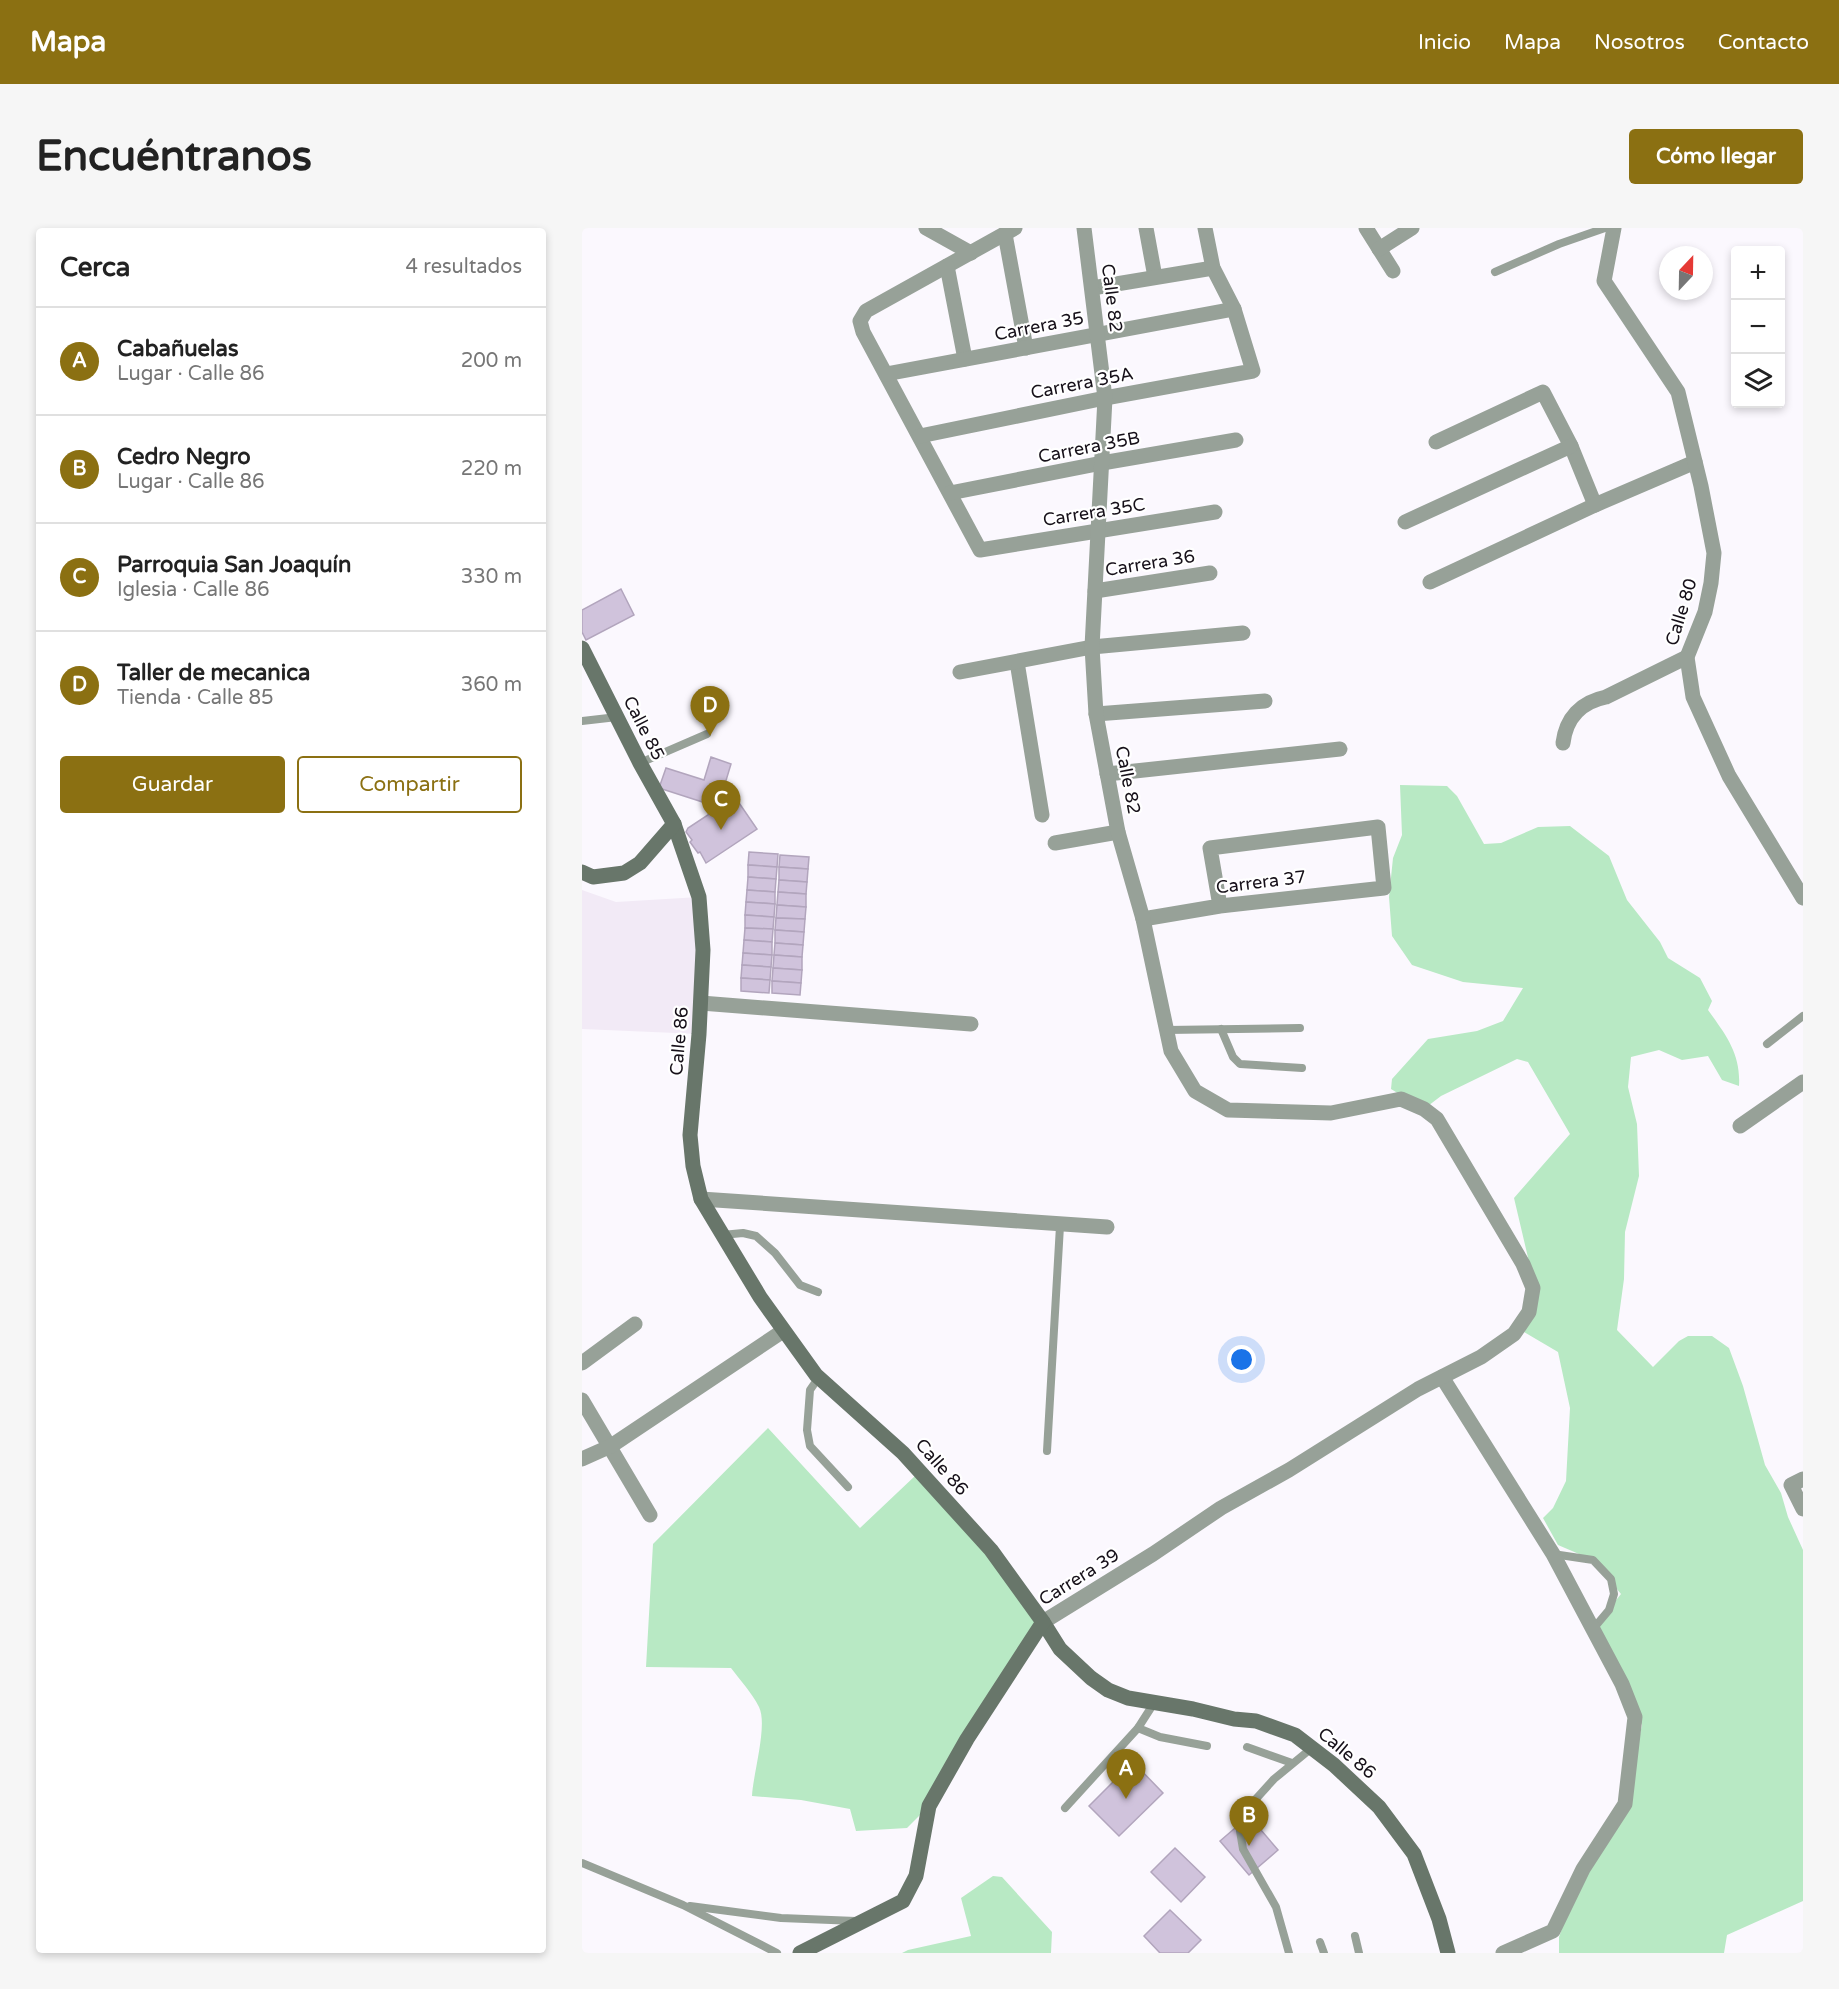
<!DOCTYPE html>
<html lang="es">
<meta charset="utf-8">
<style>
body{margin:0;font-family:"Varela Round",sans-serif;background:#f6f6f6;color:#222}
.controls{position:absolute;right:18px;top:18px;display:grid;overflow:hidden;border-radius:6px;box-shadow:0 3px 9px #0003}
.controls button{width:54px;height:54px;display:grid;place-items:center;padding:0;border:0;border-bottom:2px solid #e0e0e0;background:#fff;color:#222;font:30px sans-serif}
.compass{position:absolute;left:1077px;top:18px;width:54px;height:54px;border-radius:50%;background:#fff;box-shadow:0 3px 9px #0003;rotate:22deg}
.you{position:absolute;left:660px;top:1132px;width:21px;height:21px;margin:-15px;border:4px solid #fff;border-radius:50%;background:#1a73e8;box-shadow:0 0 0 9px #1a73e833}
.badge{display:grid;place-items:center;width:39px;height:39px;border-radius:50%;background:#8b7012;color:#fff;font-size:20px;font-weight:700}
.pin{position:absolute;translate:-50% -50px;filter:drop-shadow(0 2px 3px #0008)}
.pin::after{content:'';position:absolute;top:32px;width:21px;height:18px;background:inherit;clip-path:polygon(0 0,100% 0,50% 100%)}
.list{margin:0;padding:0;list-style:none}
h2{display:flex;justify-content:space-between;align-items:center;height:78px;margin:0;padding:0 24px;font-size:26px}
h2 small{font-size:20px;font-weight:400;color:#767676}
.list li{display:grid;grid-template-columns:39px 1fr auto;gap:18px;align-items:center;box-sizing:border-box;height:108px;padding:0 24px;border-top:2px solid #e0e0e0}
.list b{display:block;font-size:22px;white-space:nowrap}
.list p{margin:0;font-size:20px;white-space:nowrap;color:#767676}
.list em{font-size:20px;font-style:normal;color:#767676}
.actions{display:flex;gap:12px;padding:18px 24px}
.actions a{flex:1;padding:14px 0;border:2px solid #8b7012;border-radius:6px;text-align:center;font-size:21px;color:#8b7012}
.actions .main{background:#8b7012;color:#fff}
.icon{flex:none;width:33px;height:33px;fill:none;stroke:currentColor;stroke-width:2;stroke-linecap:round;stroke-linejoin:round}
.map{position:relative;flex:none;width:1221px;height:1725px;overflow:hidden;border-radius:6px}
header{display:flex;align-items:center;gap:36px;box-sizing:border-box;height:84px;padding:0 30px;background:#8b7012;color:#fff}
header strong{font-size:28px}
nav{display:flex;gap:33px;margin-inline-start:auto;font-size:21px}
.intro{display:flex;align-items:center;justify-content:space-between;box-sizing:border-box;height:144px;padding:0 36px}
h1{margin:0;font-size:42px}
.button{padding:15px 27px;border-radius:6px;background:#8b7012;color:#fff;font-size:21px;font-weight:700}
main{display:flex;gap:36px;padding:0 36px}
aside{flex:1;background:#fff;border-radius:6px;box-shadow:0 3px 9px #0003}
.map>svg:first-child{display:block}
.built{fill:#f2eaf6}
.green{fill:#b8e9c4}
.building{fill:#d0c3dc;stroke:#b2a5bd;stroke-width:1.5}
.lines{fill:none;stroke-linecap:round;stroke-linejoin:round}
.service{stroke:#97a198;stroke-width:8}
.minor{stroke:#97a198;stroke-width:15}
.tertiary{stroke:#97a198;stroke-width:15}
.secondary{stroke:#68766a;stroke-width:15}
.labels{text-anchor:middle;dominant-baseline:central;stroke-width:4.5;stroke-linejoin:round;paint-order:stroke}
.street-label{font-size:18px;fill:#161019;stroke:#fff}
</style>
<header>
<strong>Mapa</strong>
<nav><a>Inicio</a><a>Mapa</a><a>Nosotros</a><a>Contacto</a></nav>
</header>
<div class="intro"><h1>Encuéntranos</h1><a class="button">Cómo llegar</a></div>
<main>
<aside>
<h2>Cerca<small>4 resultados</small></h2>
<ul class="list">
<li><span class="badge">A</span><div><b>Cabañuelas</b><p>Lugar · Calle 86</p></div><em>200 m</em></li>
<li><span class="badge">B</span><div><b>Cedro Negro</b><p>Lugar · Calle 86</p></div><em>220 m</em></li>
<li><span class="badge">C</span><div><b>Parroquia San Joaquín</b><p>Iglesia · Calle 86</p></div><em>330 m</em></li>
<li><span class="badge">D</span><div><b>Taller de mecanica</b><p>Tienda · Calle 85</p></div><em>360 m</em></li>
</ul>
<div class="actions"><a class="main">Guardar</a><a>Compartir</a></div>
</aside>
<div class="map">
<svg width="1221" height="1725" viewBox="0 0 1221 1725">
<rect width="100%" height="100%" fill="#fbf8fe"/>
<path class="built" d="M0,662L34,674L117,669V806L0,801Z"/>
<g class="green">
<path d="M818,557L865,558L875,568L902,616L919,615L956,599L988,598L1027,628L1045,672L1078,714L1086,730L1118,750L1130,773L1126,782C1144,807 1159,826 1157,858L1140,852L1126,828L1100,832L1077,822L1049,829L1046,859L1055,896L1057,948L1043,1004L1042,1051L1035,1102L1071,1139L1097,1113L1106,1108H1130L1147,1120L1161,1158L1183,1237L1199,1265L1206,1289L1221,1322V1673L1145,1707L1142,1725H977V1709L1001,1641L1043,1576L1060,1497L1011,1401L1039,1366L1011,1332L976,1317L961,1290L971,1280L984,1253L988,1180L976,1124L942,1104L956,1072L932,970L988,906L946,834L935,831L859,868L842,881L809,861L810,851L846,811L895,803L921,793L941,760L881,754L830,737L810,708L807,669L811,630L820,607Z"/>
<path d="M186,1200L278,1300L334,1247L400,1320L456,1396L347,1578L325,1600L274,1603L268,1581L219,1572L170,1568C171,1546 186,1497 177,1479C170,1465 158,1452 149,1440L64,1439L71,1316Z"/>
<path d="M411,1648L420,1649L470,1704L469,1725H320L326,1722L389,1708L379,1670Z"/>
</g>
<g class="building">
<path d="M39,361L52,387L4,412L0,404V382Z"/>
<path d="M129,529L149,536L136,579L77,560L84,540L122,552Z"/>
<path d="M153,569L175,601L124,635L118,624L116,625L108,614L110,612L104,604L106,600Z"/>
<path d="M167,624L196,626L195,639L166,637Z"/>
<path d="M198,627L227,629L226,641L197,639Z"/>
<path d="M166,637L195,639L194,651L166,649Z"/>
<path d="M197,639L226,641L225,654L197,652Z"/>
<path d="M166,649L194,651L193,664L165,662Z"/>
<path d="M197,652L225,654L224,666L196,664Z"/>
<path d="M165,662L193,664V676L164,674Z"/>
<path d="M196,664L224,666V679L195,677Z"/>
<path d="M164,674L193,676L192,689L163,687Z"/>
<path d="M195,677L224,679L223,691L194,690Z"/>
<path d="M163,687L192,689L191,701L163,700Z"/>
<path d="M194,690L223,691L222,704L193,702Z"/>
<path d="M163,700L191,701L190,714L162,712Z"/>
<path d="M193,702L222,704L221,717L193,715Z"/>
<path d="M162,712L190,714V727L161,725Z"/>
<path d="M193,715L221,717L220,729L192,727Z"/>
<path d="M161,725L190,727L189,739L160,737Z"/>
<path d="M192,727L220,729V742L191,740Z"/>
<path d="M160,737L189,739L188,752L159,750Z"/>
<path d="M191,740L220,742L219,755L190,753Z"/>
<path d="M159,750L188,752L187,765L159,763Z"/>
<path d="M190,753L219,755L218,767L190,765Z"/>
<path d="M551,1534L581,1565L537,1608L507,1578Z"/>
<path d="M667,1588L696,1622L667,1647L638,1613Z"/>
<path d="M593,1620L623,1649L599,1674L569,1644Z"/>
<path d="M588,1682L619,1712L606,1725H578L562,1708Z"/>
</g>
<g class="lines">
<g class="service">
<path d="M913,44L977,16L1023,0"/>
<path d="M0,493L35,489"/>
<path d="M58,535L125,506"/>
<path d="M639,801L651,829L658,836L720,840"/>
<path d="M585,802L718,800"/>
<path d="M1185,816L1221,788"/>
<path d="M140,1007L161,1005L174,1008L193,1025L218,1057L236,1064"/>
<path d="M237,1149L228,1162L225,1202L228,1218L266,1259"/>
<path d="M465,1223L478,998"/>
<path d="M971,1326L1011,1332L1029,1351L1032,1366L1027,1382L1011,1401"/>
<path d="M556,1500L578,1509L625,1518"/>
<path d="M665,1519L710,1535"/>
<path d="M483,1580L556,1500L572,1475"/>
<path d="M0,1635L101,1677L195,1725"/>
<path d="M108,1678L199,1690L274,1693"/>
<path d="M773,1708L777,1725"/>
<path d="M738,1714L742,1725"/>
<path d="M707,1725L694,1679L661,1621L658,1603V1593L663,1583L692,1551L731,1519"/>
</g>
<g class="minor">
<path d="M344,0L389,25"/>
<path d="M433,0L284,83L278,93L281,104L398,322L633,284"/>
<path d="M564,0L573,49"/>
<path d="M784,0L811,43"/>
<path d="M423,6L444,120"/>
<path d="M797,21L830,0"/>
<path d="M365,38L383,131"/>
<path d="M510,60L631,40"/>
<path d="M304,146L652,81"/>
<path d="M338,208L523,170L671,143L652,81L631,40L623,0"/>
<path d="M854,214L961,164L989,218L1013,277"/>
<path d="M368,265L520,235L654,212"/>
<path d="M823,294L989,218"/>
<path d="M848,354L1013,277L1113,234"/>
<path d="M513,363L628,345"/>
<path d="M435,434L460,587"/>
<path d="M378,444L510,419L661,405"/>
<path d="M514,486L683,473"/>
<path d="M981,515C984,490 999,474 1024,469L1105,429"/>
<path d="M525,546L758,521"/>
<path d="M473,615L536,604"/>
<path d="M561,691L638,678L802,660L796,599L628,620L638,678"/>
<path d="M119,775L389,796"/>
<path d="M1158,898L1221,854"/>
<path d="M119,971L525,999"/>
<path d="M0,1135L53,1096"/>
<path d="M860,1149L971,1326L1040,1456L1053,1489L1043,1576L1001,1641L971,1703L921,1725"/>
<path d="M0,1172L68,1287"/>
<path d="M0,1231L29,1218L201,1103"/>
<path d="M1221,1251L1209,1257L1221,1281"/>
<path d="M461,1394L571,1326L639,1280L707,1242L836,1161L899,1129L932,1106L947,1084L951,1060L941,1036L855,891L842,881L819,871L749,885L646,882L613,863L589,823L561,691L536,604L514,486L510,419L523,170L502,0"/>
</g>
<path class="tertiary" d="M1032,0L1022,53L1096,164L1119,258L1132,325L1129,355L1123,384L1105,429L1111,469L1147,548L1221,670"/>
<g class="secondary">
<path d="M0,420L58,535L92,596L117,669L121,722L117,806L108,907L111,938L119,971L178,1069L234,1147L321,1225L409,1322L461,1394L478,1421L509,1450L526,1462L546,1470L611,1481L652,1491L674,1493L713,1507L752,1537L797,1579L832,1626L857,1691L866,1725"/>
<path d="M0,644L11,649L42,645L58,635L92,596"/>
<path d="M218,1725L321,1673L334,1648L347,1578L385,1511L461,1394"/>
</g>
</g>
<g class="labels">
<g class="street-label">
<text transform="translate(530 70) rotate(83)">Calle 82</text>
<text transform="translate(457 98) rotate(-11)">Carrera 35</text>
<text transform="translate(500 155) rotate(-11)">Carrera 35A</text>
<text transform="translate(507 219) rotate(-11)">Carrera 35B</text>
<text transform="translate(512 284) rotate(-9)">Carrera 35C</text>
<text transform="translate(568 335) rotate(-9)">Carrera 36</text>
<text transform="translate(1099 384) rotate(-73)">Calle 80</text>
<text transform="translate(62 500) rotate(63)">Calle 85</text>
<text transform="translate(546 552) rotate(79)">Calle 82</text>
<text transform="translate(679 654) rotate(-7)">Carrera 37</text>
<text transform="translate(97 813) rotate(-85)">Calle 86</text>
<text transform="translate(360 1239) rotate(48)">Calle 86</text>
<text transform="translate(497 1349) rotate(-32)">Carrera 39</text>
<text transform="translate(765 1525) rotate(40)">Calle 86</text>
</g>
</g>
</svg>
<div class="controls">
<button>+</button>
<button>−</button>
<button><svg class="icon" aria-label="layers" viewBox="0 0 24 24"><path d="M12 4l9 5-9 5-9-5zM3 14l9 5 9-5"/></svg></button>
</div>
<svg class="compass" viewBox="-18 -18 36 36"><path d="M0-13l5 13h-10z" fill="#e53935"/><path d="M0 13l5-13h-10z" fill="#767676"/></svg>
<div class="you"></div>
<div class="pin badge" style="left:544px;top:1571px">A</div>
<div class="pin badge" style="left:667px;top:1618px">B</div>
<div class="pin badge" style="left:139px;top:602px">C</div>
<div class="pin badge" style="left:128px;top:508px">D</div>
</div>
</main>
